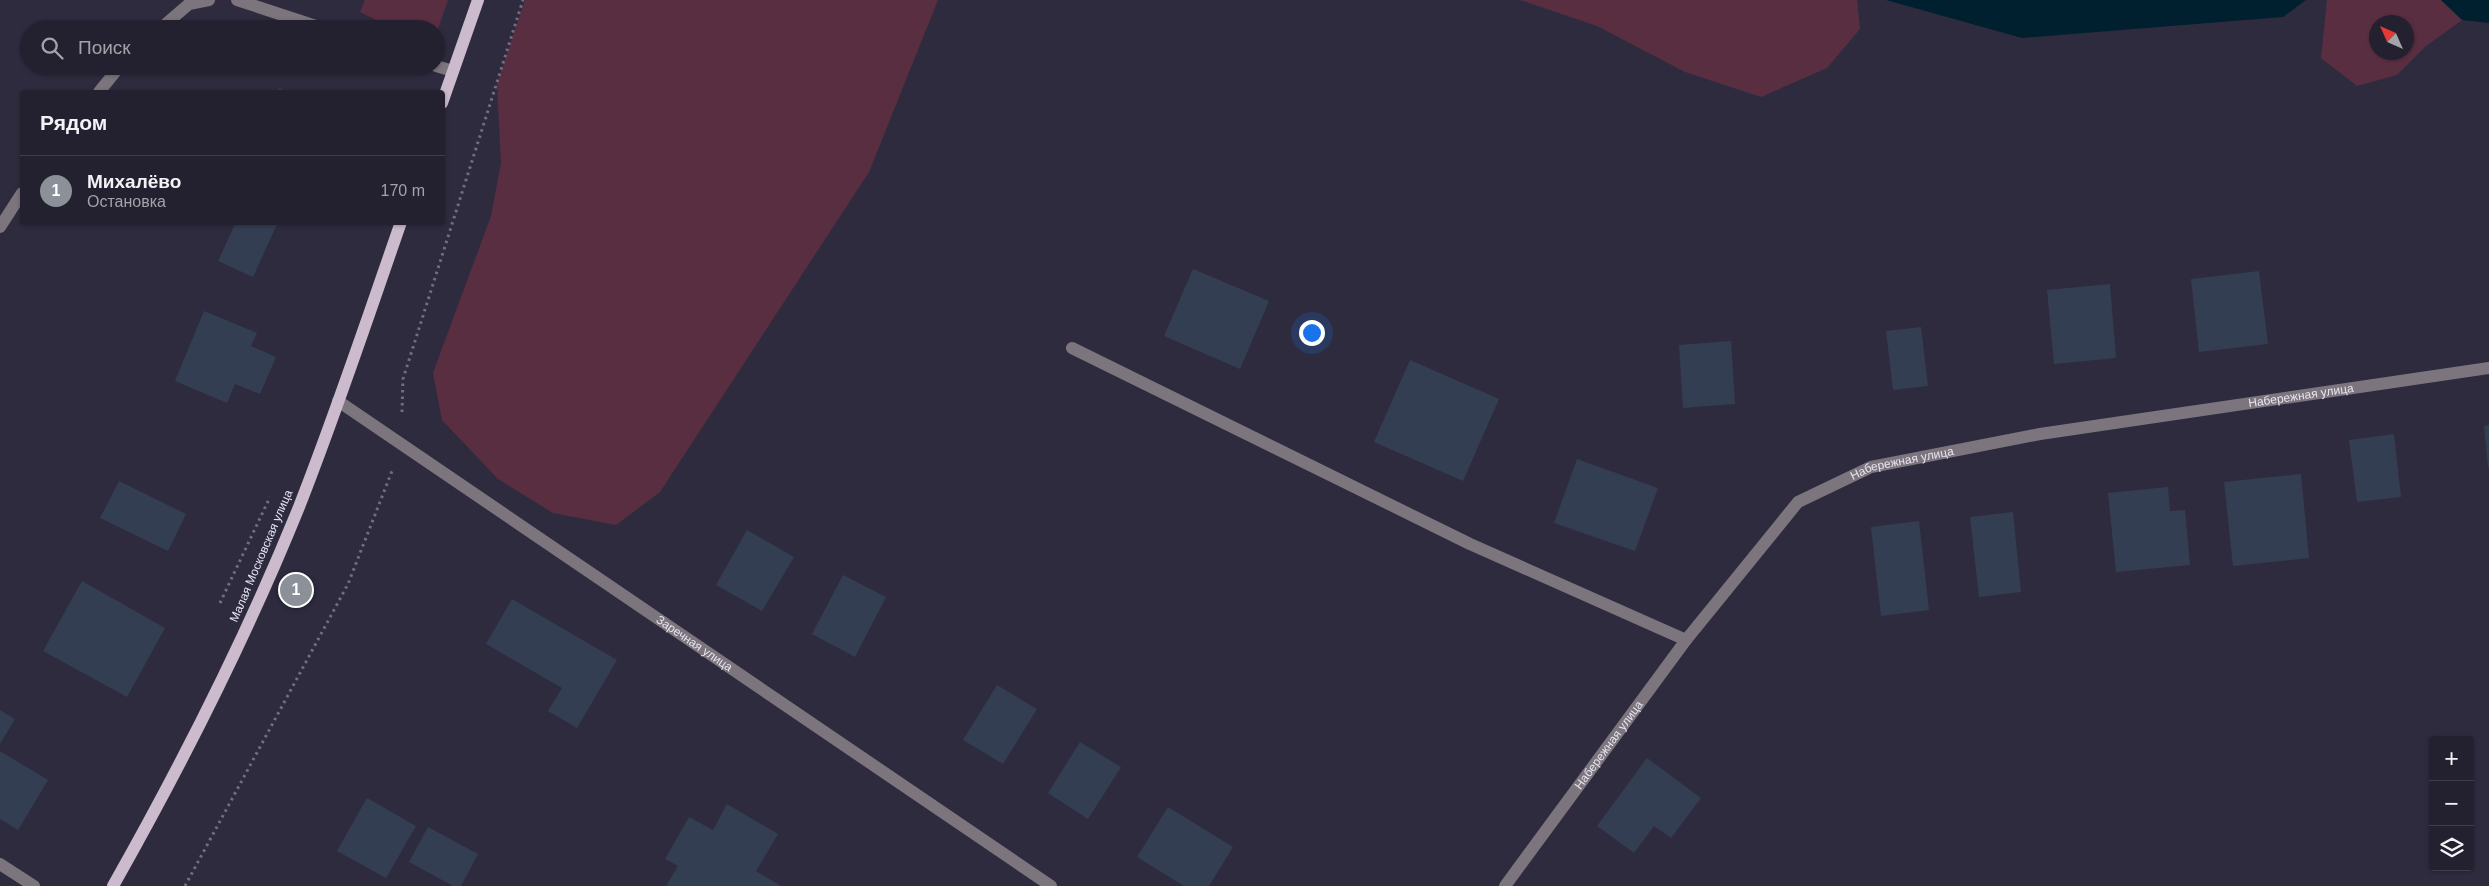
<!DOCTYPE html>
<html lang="ru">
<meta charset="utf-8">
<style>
body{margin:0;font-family:Arial,sans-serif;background:#2b2837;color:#f1f3f6}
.controls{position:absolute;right:15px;bottom:15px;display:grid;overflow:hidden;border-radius:5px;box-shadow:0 1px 4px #0004}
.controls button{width:45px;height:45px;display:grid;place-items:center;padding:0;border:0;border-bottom:1px solid #403e4b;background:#23202f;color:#f1f3f6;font:25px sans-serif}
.compass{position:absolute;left:2369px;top:15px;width:45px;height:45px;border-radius:50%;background:#23202f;box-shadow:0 1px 4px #0004;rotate:315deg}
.you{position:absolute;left:1311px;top:332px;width:18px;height:18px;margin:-12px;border:4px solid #fff;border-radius:50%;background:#1a73e8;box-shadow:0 0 0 8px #1a73e833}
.badge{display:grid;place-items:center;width:32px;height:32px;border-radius:50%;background:#8c9099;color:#fff;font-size:16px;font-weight:700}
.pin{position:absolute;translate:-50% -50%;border:2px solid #fff;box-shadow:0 1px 5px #0006}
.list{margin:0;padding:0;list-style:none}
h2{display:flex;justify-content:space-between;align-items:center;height:65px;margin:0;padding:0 20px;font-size:21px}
h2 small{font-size:16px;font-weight:400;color:#a3a3aa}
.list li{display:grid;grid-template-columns:32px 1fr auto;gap:15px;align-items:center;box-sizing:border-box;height:70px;padding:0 20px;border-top:1px solid #403e4b}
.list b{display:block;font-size:19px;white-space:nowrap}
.list p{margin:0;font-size:16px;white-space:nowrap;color:#a3a3aa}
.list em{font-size:16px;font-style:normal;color:#a3a3aa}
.icon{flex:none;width:28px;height:28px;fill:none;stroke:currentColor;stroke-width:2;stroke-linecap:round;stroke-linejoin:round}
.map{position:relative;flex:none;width:2489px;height:886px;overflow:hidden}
.search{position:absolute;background:#23202f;box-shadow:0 1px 4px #0004;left:20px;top:20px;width:425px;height:55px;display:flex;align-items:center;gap:12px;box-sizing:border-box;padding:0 18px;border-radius:28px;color:#a3a3aa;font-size:19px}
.panel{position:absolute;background:#23202f;box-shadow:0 1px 4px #0004;left:20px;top:90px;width:425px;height:135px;border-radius:5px}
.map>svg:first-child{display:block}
.green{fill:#592e41;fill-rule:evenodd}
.water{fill:#00202f}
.building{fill:#333e52}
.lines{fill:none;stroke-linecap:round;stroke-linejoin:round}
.path{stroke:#726e80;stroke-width:3;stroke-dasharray:2.5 4;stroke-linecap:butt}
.minor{stroke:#7d757d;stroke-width:12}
.major{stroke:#cbbbcd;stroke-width:12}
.labels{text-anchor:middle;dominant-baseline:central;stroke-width:4;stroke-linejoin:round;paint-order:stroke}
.street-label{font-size:12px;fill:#e6e4f2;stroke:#2f2b3f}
</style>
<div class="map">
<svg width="2489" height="886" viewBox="0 0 2489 886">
<rect width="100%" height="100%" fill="#2f2b3f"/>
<g class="green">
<path d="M365,0H448L436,35V29H394L360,12Z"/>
<path d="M525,0H938L869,172L660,492L616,525L553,513L498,479L442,420L433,373L491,216L501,163L497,84Z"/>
<path d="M1520,0H1857L1860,29L1827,68L1761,97L1685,72L1597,26Z"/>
<path d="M2327,0H2441L2462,20L2426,46L2397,75L2357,86L2321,58ZM2376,22H2406V52H2376Z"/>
</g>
<g class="water">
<path d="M1886,0H2306L2283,17L2022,38Z"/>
<path d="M2441,0H2489V23L2462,20Z"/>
</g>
<g class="building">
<path d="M279,88L290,92H277Z"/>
<path d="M236,222H278L253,277L218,261Z"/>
<path d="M1193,269L1269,301L1240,369L1164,336Z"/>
<path d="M2259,271L2268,344L2199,352L2191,279Z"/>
<path d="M2110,284L2116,358L2054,364L2047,290Z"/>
<path d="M204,311L257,333L251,346L276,357L260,394L235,384L227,403L175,381Z"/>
<path d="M1921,327L1928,386L1893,390L1886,331Z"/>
<path d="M1731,341L1735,404L1683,408L1679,345Z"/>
<path d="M1410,360L1499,399L1463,481L1374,442Z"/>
<path d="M2489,425V467H2488L2484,426Z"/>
<path d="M2394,434L2401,497L2357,502L2349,440Z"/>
<path d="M1577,459L1658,488L1635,551L1554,523Z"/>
<path d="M2301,474L2309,558L2233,566L2224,482Z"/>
<path d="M119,481L186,514L168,551L100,518Z"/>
<path d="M2168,487L2170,511L2185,510L2190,565L2116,572L2108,493Z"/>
<path d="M2013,512L2021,592L1979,597L1970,517Z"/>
<path d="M1919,521L1929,610L1881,616L1871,527Z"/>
<path d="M747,530L794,557L762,611L716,585Z"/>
<path d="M843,575L886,597L855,657L812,634Z"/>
<path d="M82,581L165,628L127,697L43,651Z"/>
<path d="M512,599L617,660L577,728L548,711L562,688L486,644Z"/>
<path d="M997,685L1037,709L1003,764L963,740Z"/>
<path d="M0,710L15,719L0,744Z"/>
<path d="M1080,742L1121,767L1088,819L1048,793Z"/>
<path d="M0,751L48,780L18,830L0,819Z"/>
<path d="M1647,758L1701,798L1671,838L1654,826L1634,853L1597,826Z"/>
<path d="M367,798L416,826L386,878L337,851Z"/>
<path d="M727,804L778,834L756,871L781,886H666L678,866L665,859L689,817L713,830Z"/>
<path d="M1168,807L1233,847L1209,886H1184L1137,857Z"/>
<path d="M428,827L478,854L461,886H453L409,862Z"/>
</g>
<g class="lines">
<g class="path">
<path d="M402,412L403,379L523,0"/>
<path d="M220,603L270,497"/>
<path d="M185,886L348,584L392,471"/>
</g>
<g class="minor">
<path d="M237,0L325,29"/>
<path d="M160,29L189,4L209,0"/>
<path d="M436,66L453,71"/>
<path d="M99,92L120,66"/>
<path d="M0,227L22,193"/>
<path d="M1072,348L1470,544L1686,640"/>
<path id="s1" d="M338,401L1051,886"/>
<path d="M0,864L34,886"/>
<path id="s2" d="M1505,886L1686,640L1798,502L1871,467L2040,434L2489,368"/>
</g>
<g class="major">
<path d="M442,103L478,0"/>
<path d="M113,886C182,764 246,638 299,507C336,413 368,317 401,222"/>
</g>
</g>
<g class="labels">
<g class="street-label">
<text stroke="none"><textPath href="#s2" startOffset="1000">Набережная улица</textPath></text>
<text stroke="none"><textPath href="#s2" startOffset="595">Набережная улица</textPath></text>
<text transform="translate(261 556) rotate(-67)">Малая Московская улица</text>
<text stroke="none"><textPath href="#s1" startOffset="431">Заречная улица</textPath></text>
<text stroke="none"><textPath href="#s2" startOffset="175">Набережная улица</textPath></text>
</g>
</g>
</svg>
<div class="controls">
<button>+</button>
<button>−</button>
<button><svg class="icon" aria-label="layers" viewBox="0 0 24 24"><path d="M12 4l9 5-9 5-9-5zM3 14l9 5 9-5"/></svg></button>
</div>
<svg class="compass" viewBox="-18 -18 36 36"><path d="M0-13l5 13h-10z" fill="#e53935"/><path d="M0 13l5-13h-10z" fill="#a3a3aa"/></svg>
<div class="you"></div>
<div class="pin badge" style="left:296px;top:590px">1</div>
<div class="search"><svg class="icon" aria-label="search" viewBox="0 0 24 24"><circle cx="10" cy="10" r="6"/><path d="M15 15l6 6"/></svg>Поиск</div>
<section class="panel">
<h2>Рядом<small></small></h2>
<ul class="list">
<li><span class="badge">1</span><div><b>Михалёво</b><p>Остановка</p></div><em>170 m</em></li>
</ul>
</section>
</div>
